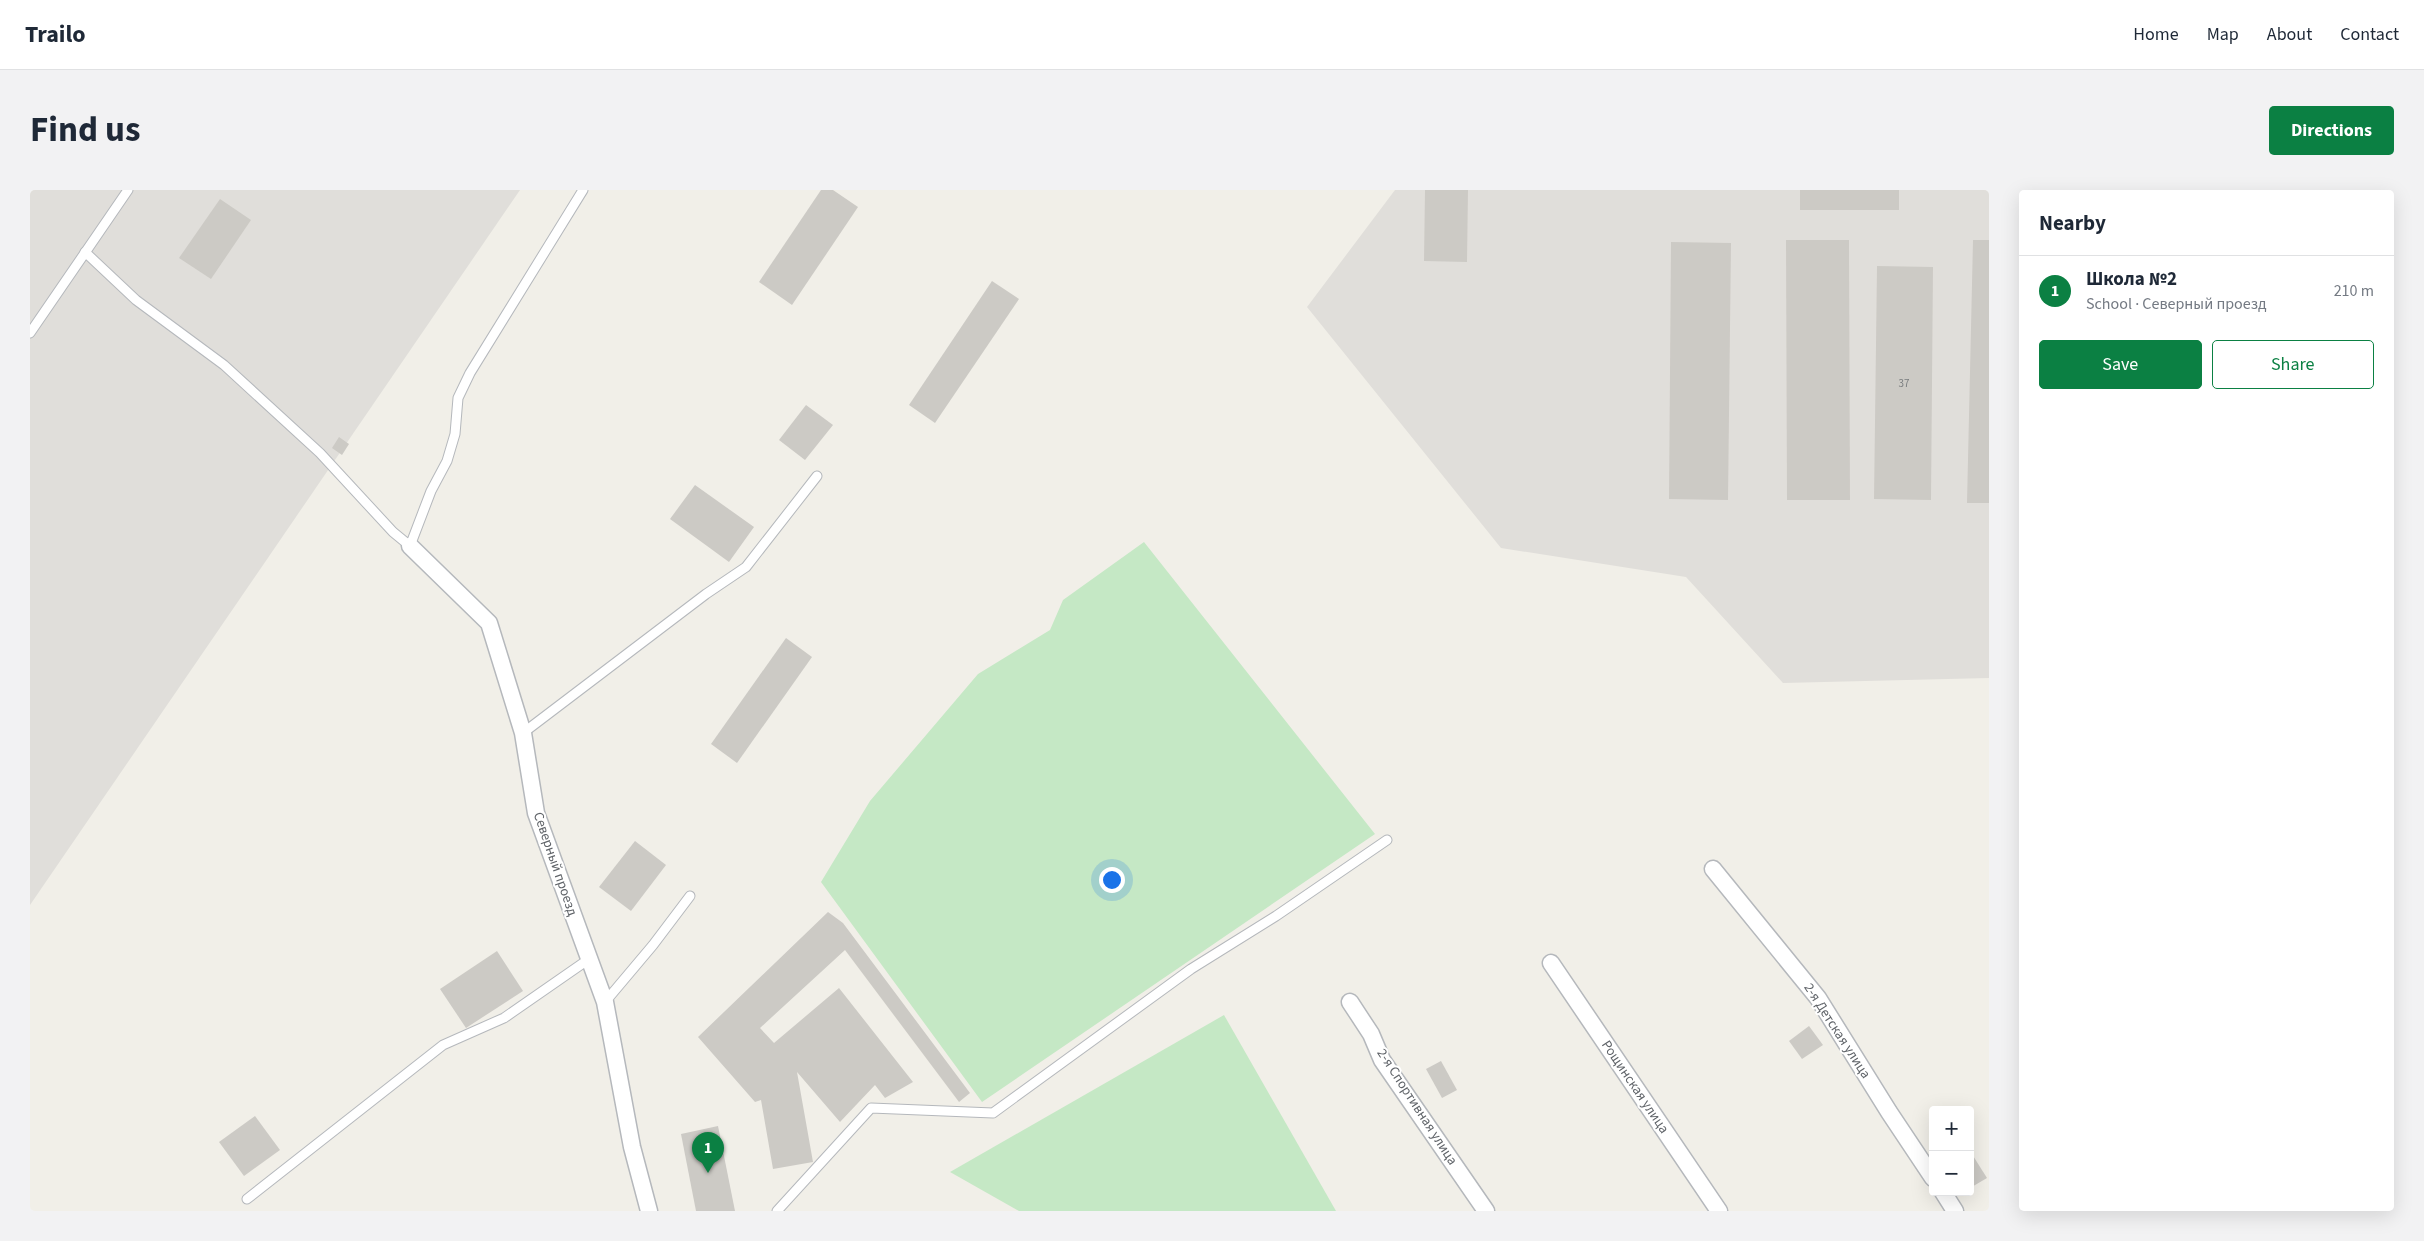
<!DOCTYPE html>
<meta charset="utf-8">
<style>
body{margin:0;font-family:"Source Sans 3",sans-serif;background:#f2f2f3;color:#1f2937}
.controls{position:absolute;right:15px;bottom:15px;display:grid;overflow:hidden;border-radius:5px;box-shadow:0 5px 20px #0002}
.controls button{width:45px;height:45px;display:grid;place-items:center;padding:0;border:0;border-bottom:1px solid #e0e1e3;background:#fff;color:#1f2937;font:25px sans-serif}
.you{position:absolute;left:1081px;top:689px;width:18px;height:18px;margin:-12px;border:4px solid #fff;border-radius:50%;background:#1a73e8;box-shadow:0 0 0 8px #1a73e833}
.badge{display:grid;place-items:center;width:32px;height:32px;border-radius:50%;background:#0b8043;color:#fff;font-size:16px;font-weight:700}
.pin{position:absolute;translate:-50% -41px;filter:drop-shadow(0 1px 2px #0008)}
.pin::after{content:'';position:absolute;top:26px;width:18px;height:15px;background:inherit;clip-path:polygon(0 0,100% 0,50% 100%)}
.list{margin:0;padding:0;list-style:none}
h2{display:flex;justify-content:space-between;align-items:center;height:65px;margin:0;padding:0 20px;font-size:21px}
h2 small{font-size:16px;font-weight:400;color:#747a83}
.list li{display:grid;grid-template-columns:32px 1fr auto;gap:15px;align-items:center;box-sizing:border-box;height:70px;padding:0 20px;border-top:1px solid #e0e1e3}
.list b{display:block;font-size:19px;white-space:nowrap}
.list p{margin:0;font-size:16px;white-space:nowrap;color:#747a83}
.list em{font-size:16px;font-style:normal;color:#747a83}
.actions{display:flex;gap:10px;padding:15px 20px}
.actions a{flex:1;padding:11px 0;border:1px solid #0b8043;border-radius:5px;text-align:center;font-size:18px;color:#0b8043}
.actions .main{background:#0b8043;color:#fff}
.map{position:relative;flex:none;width:1959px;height:1021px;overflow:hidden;border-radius:5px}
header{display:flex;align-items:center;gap:30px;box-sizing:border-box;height:70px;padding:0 25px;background:#fff;border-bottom:1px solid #e0e1e3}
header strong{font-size:24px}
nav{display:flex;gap:28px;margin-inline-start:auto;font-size:18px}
.intro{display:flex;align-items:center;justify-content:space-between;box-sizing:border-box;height:120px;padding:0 30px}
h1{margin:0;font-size:35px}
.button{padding:12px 22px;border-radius:5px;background:#0b8043;color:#fff;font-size:18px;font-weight:700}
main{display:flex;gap:30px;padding:0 30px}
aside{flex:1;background:#fff;border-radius:5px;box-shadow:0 5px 20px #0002}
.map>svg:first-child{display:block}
.industrial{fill:#e0deda}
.green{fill:#c5e8c5}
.building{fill:#cccac5}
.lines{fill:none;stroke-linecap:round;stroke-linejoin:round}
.lane-casing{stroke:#b5b8bc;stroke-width:11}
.street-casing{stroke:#b5b8bc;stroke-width:19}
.lane{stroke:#fff;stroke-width:9}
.street{stroke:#fff;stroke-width:16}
.labels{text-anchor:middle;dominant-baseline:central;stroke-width:4;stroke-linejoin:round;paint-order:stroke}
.number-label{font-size:11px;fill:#7a7d7f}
.street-label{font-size:14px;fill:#5f6368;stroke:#fff}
</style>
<header>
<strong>Trailo</strong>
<nav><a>Home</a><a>Map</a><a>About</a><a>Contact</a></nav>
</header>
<div class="intro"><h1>Find us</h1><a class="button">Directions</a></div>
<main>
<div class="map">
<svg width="1959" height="1021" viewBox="0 0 1959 1021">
<rect width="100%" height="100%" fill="#f1efe8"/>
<g class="industrial">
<path d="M0,0H490L0,715Z"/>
<path d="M1365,0H1959V488L1753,493L1656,387L1471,358L1277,117Z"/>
</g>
<g class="green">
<path d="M1114,352L1345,644L952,912L791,692L840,611L948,484L1020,440L1033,410Z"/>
<path d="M1194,825L1306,1021H989L920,982Z"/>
</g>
<g class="building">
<path d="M791,0H803L828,17L762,115L729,92Z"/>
<path d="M1395,0H1438L1437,72L1394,71Z"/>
<rect x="1770" y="0" width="99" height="20"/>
<path d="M190,9L221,30L181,89L149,68Z"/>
<path d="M1756,50H1819L1820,310H1757Z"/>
<path d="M1943,50H1959V313H1937Z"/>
<path d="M1641,52L1701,53L1698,310L1639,309Z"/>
<path d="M1847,76L1903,77L1901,310L1844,309Z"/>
<path d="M962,91L989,109L905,233L879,215Z"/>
<path d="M776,215L803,235L775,270L749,250Z"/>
<path d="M309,247L319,254L312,265L302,258Z"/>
<path d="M665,295L724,337L699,372L640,329Z"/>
<path d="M756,448L782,467L707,573L681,554Z"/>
<path d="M605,651L636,675L601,721L569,697Z"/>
<path d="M798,722L813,733L940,903L929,912L815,760L730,838L744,853L809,798L883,892L855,908L845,895L810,932L767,882L783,972L743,979L731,910L725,912L668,847Z"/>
<path d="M467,761L493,801L436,838L410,799Z"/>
<path d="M1779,836L1793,855L1772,869L1759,851Z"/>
<path d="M1411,871L1427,900L1412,908L1396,879Z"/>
<path d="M225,926L250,960L214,986L189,952Z"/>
<path d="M688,936L705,1021H666L651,944Z"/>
<path d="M1940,961L1957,988L1940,998Z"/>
</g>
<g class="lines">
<defs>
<g id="lane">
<path d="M55,62L106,110L194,175L290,263L363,342L380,356L401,301L417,271L425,244L428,208L440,183L553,0"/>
<path d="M0,143L98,0"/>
<path d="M493,543L676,404L716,377L787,286"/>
<path d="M575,812L623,755L660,706"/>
<path d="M217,1009L413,855L474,828L559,769"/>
<path d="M747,1021L841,918L963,923L1161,779L1246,726L1357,650"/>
</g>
<g id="street">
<path d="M380,356L459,433L493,543L506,623L575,812L602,957L619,1021"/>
<path d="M1683,679L1788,808L1859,922L1903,988"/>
<path d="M1521,773L1689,1021"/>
<path d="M1320,812L1341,844L1352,870L1456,1021"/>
<path d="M1913,1002L1925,1021"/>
</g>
</defs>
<use href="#lane" class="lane-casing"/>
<use href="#street" class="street-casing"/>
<use href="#lane" class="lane"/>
<use href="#street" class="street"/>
</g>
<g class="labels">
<g class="number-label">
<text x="1874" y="193">37</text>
</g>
<g class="street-label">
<text transform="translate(525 674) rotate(71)">Северный проезд</text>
<text transform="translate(1807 841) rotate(57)">2-я Детская улица</text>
<text transform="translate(1605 897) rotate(56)">Рощинская улица</text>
<text transform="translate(1387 917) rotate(57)">2-я Спортивная улица</text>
</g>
</g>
</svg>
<div class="controls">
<button>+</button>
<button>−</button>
</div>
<div class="you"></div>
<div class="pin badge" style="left:678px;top:983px">1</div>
</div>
<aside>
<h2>Nearby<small></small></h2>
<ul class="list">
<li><span class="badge">1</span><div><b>Школа №2</b><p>School · Северный проезд</p></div><em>210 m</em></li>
</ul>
<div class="actions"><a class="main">Save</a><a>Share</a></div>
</aside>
</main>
